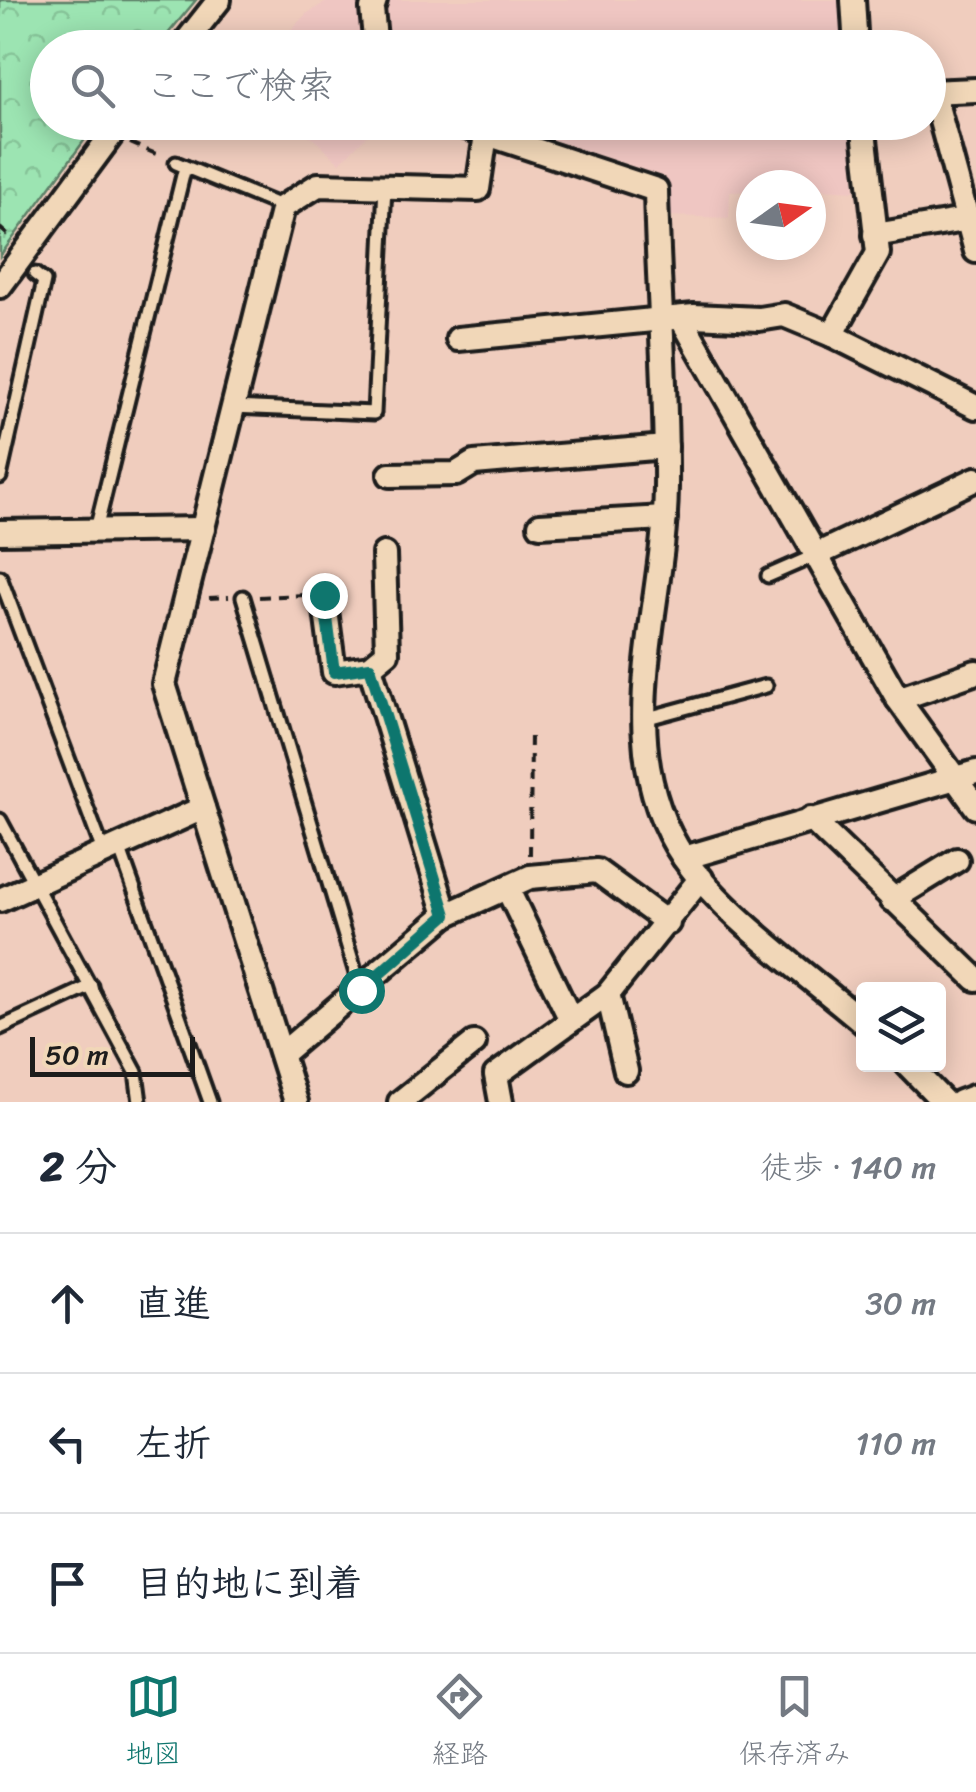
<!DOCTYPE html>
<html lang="ja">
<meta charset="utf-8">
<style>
body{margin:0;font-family:Sriracha,"Klee One",sans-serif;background:#f2f2f3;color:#1f2937}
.controls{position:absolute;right:30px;bottom:30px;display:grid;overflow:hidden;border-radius:10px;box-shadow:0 5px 25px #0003}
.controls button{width:90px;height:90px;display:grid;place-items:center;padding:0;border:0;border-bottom:2px solid #e0e1e3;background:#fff;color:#1f2937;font:50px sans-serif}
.compass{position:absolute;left:736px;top:170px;width:90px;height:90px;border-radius:50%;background:#fff;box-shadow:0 5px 25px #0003;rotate:76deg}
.scale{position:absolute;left:30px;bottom:25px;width:165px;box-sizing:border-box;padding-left:10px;border:5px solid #1c1c1c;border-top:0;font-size:28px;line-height:35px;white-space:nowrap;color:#1c1c1c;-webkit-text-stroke:8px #f1d7b8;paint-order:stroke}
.stop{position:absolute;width:30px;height:30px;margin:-22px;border:8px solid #0f766e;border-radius:50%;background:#fff}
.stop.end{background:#0f766e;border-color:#fff;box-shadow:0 2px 10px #0008}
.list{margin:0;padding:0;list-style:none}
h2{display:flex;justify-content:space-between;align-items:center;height:130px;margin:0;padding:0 40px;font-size:42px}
h2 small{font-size:32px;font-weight:400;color:#747a83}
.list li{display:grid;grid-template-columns:65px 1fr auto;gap:30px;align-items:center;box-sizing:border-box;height:140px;padding:0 40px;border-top:2px solid #e0e1e3}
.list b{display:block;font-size:38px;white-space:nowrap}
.list em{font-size:32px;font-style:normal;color:#747a83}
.icon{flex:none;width:55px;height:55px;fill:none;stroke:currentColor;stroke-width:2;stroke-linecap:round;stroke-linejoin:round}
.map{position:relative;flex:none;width:976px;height:1102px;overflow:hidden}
.search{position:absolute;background:#fff;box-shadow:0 5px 25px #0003;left:30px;right:30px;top:30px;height:110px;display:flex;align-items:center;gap:25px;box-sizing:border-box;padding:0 35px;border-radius:55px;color:#747a83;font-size:38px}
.sheet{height:550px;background:#fff}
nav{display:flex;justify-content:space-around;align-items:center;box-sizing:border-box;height:140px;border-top:2px solid #e0e1e3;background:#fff;font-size:28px;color:#747a83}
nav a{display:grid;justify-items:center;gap:5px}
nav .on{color:#0f766e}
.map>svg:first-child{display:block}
.built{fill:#efc6c2}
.forest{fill:url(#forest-crowns);stroke:#5c8067;stroke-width:2.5}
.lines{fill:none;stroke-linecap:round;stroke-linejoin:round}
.service-casing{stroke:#1c1c1c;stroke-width:19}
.minor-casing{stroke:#1c1c1c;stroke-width:30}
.path{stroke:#1c1c1c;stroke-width:4;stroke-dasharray:10 8;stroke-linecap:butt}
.service{stroke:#f1d7b8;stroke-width:11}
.minor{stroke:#f1d7b8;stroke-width:22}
.route{stroke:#0f766e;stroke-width:12}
</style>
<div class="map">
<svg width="976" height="1102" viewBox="0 0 976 1102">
<defs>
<pattern id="forest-crowns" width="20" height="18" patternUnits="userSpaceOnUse" patternTransform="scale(2.5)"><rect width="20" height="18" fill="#9ce4b2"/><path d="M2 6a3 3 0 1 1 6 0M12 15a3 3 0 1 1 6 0" fill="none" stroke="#86c398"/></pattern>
</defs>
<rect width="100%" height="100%" fill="#f0cdbe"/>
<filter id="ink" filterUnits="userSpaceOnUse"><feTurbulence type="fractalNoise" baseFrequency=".01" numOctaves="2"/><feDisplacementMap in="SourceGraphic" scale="20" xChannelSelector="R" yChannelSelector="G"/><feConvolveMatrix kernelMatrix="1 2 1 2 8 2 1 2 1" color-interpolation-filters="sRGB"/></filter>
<g filter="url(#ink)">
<g class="built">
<path d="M329,0H842L845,48H274L306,14Z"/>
<path d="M296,123H379L340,163Z"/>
<path d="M503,123H850L855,191L751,185V191L730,192L729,218L667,216L665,177Z"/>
</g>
<path class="forest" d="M0,0H196L157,47L48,48V122L97,123L0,256Z"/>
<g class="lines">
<defs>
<g id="service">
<path d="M176,163L283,207"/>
<path d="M233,407L374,413L385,186"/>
<path d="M0,477L44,281L35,274"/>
<path d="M96,530L185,167"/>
<path d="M768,576L816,555"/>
<path d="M0,577L103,851"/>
<path d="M243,597L361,990"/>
<path d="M644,719L766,686"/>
<path d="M0,820L136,1072L140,1102"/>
<path d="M118,844L210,1102"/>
<path d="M0,1028L91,986"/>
</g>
<g id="minor">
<path d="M375,0L372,9L376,48"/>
<path d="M853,0L856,48"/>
<path d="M181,48L219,0"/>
<path d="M933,91L976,251"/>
<path d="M928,92L976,90"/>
<path d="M451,122L656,190C658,289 667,388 666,487C665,610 607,746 684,858C724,916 809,976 864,1023"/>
<path d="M875,235L976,218"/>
<path d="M0,286L121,122"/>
<path d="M681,318L898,699L976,807"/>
<path d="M832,335L976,407"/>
<path d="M458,339L694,316L759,319L784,315L832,335L878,253L863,122"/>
<path d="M390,475L456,474L474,463L666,447"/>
<path d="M540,525L665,518"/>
<path d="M0,532L203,529"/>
<path d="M816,555L976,479"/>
<path d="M324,595L334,672L370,667L387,653L384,554"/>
<path d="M370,667L446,915"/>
<path d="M898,699L976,672"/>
<path d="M811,819L976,979"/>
<path d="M684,858L976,772"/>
<path d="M507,888L571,1020"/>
<path d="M0,900L203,808"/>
<path d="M892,900L957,860"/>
<path d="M608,994L626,1071"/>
<path d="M283,1053L446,915L530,877L597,871L668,923"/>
<path d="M907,1064L944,1102"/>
<path d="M296,1102L164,684L283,207L318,185L478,189L486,134"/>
<path d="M400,1102L474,1043"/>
<path d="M501,1102L496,1075L608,994L701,878"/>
<path d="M960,1102L976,1096"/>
</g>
</defs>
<use href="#service" class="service-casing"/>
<use href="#minor" class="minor-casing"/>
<g class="path">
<path d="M130,143L163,157"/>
<path d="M0,228L11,238"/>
<path d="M259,597L304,595"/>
<path d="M209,598L229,597"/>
<path d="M530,855L531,730"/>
</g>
<use href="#service" class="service"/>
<use href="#minor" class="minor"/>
</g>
</g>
<g class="lines" filter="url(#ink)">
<path class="route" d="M324,595L334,672L370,667L446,915L361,990"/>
</g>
</svg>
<div class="controls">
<button><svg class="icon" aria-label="layers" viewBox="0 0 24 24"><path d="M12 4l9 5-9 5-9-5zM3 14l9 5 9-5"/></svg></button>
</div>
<svg class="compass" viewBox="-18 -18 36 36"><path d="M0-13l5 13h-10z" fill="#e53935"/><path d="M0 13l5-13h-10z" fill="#747a83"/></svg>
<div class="scale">50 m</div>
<div class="stop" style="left:361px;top:990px"></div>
<div class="stop end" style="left:324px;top:595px"></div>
<div class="search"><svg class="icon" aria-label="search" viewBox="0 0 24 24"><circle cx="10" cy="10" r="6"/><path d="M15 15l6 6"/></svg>ここで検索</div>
</div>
<section class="sheet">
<h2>2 分<small>徒歩 · 140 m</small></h2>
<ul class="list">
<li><svg class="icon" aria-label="ahead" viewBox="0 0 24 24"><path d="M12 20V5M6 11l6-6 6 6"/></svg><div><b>直進</b></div><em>30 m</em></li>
<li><svg class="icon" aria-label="left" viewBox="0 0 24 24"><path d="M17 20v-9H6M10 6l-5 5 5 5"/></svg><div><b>左折</b></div><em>110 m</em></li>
<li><svg class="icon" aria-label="arrive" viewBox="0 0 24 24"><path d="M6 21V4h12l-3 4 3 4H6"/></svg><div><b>目的地に到着</b></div></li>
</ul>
</section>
<nav>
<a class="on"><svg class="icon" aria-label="map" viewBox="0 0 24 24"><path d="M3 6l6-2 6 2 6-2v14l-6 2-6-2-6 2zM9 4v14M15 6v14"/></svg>地図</a>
<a><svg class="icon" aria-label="directions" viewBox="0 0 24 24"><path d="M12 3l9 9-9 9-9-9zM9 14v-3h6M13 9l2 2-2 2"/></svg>経路</a>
<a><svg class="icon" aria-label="saved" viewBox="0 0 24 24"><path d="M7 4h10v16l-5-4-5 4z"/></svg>保存済み</a>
</nav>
